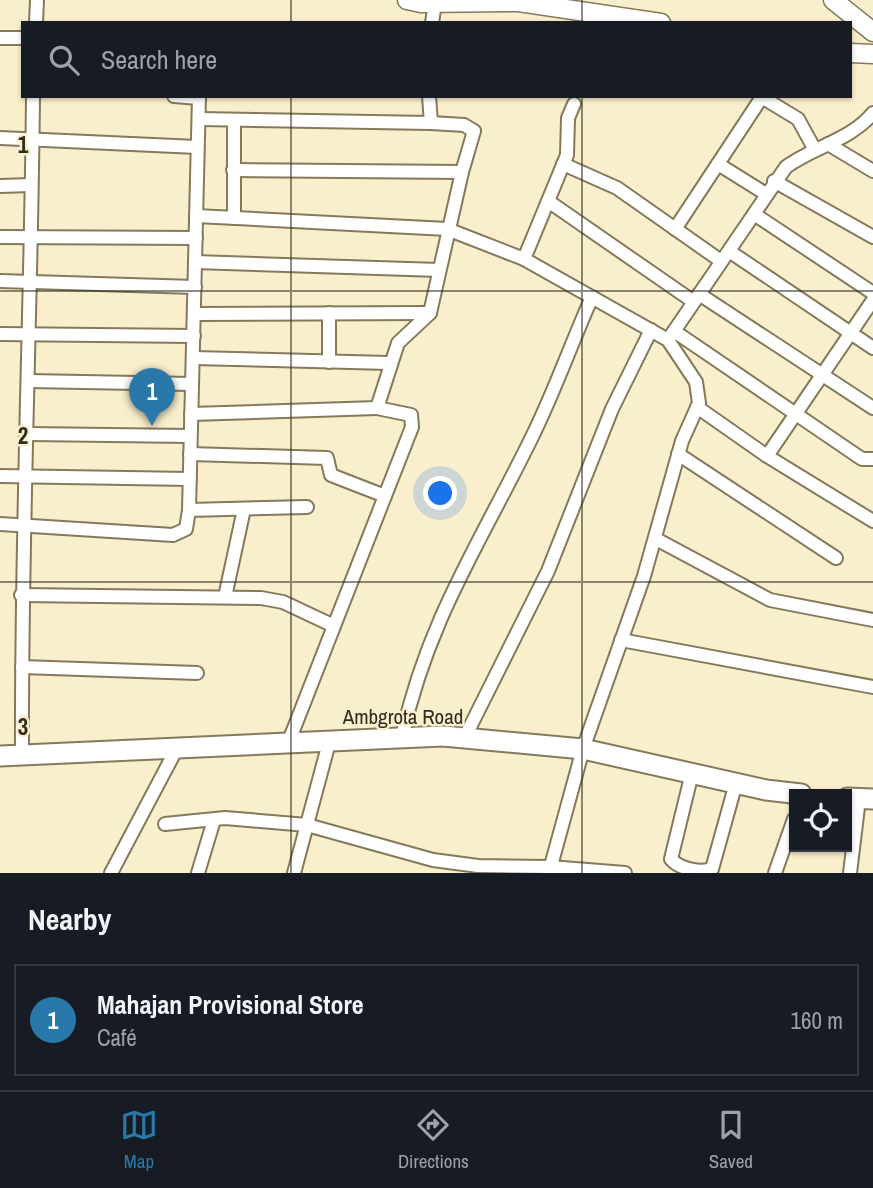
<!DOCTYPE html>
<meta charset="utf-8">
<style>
body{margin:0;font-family:"Archivo Narrow",sans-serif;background:#20242c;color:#f1f3f6}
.controls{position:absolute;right:21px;bottom:21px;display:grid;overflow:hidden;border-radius:0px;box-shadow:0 2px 5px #0004}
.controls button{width:63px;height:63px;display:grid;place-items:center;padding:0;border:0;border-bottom:2px solid #363941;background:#171b24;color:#f1f3f6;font:35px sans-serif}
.you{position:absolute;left:441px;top:494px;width:24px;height:24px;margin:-18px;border:5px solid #fff;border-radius:50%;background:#1a73e8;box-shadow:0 0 0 10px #1a73e833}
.badge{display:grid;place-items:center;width:46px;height:46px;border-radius:50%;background:#2878a9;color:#fff;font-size:23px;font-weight:700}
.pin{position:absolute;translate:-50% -58px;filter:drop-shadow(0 2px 4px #0008)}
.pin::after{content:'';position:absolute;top:37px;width:24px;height:21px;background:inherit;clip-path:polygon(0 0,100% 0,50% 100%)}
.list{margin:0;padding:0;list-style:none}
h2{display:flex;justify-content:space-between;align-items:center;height:91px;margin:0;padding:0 28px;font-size:30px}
h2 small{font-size:23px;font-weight:400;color:#9ea1a6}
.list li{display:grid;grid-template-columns:46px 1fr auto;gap:21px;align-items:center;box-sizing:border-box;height:112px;margin:0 14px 14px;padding:0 14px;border:2px solid #363941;border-radius:0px}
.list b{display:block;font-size:26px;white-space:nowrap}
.list p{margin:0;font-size:23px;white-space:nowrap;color:#9ea1a6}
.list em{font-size:23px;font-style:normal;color:#9ea1a6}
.icon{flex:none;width:38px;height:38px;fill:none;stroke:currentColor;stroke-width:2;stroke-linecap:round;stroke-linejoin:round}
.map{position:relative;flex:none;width:873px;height:873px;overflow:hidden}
.search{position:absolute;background:#171b24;box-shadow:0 2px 5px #0004;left:21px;right:21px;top:21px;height:77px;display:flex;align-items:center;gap:18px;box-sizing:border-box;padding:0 24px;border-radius:0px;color:#9ea1a6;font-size:26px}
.sheet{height:217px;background:#171b24}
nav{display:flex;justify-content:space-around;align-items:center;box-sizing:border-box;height:98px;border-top:2px solid #363941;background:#171b24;font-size:19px;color:#9ea1a6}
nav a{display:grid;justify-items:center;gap:4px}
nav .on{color:#2878a9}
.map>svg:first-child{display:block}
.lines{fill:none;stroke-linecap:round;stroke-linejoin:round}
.minor-casing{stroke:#84795b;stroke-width:16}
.secondary-casing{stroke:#84795b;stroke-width:21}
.primary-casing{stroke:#84795b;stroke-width:23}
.minor{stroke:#fff;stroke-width:12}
.secondary{stroke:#fff;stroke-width:18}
.primary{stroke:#fff;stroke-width:19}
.grid{fill:none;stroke:#302b1f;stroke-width:2;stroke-opacity:0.55}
.labels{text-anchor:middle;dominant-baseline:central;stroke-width:5;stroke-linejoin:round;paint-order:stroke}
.street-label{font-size:21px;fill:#302b1f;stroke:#faefcd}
.grid-label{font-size:23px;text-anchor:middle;font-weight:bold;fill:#302b1f;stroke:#faefcd;stroke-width:5;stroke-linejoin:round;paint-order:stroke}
</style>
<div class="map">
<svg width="873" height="873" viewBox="0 0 873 873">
<rect width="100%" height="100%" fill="#faefcd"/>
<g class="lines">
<defs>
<g id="minor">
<path d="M36,23L37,0"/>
<path d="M432,23L435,3"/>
<path d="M0,38H23"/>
<path d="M174,96L199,98"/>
<path d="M429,96L431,123"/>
<path d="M760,96L798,119L815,150"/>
<path d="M200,119L431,123L464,125L474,131L462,172L233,170"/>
<path d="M234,120V218"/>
<path d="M0,138L197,147"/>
<path d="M828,144L873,171"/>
<path d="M563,164L617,188L721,261"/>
<path d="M718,164L766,194"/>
<path d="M774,181L873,237"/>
<path d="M0,186L31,185"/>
<path d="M548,201L694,302"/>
<path d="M754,214L873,293"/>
<path d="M196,216L447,229L524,259L668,340L696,382L699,403L682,441L644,576L583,749L549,873"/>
<path d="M675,229L762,97"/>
<path d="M0,237L196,238"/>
<path d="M729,251L873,348"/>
<path d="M524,259L567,155L568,118L574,104"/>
<path d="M195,262L439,270"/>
<path d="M0,281L195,287"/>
<path d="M699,294L873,408"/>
<path d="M195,314L430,313"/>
<path d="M674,331L862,459H873"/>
<path d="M0,334L194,336"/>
<path d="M668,340L786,167C813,147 851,140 873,113"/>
<path d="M193,358L389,363"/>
<path d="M329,362V313"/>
<path d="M28,381L192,384"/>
<path d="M697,407L767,456L873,521"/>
<path d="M191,414L377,408"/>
<path d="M28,434L190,436"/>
<path d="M190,454L327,458L331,475L385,496"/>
<path d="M678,454L836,558"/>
<path d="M767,456L873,300"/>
<path d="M0,476L190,479"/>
<path d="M189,510L307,507"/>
<path d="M0,524L173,535L186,529L189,510L199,96"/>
<path d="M656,539L770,600L873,620"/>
<path d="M21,595L261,598L283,602L334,626"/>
<path d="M225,597L244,509"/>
<path d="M621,640L873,687"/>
<path d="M22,667L197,673"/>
<path d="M402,737C427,622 480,543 531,439C554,393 571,344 592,297"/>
<path d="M465,737L548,571L612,409L651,330"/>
<path d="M289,741L412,427L411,415L377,408L398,343L430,313L462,172"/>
<path d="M22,756C21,536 31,316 33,96"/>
<path d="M692,773L671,859C679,869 701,873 712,869L736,783"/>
<path d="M165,824L225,818L307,825L433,860L478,866L550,867L625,873"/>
<path d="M111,873L177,748"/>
<path d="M198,873L214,820"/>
<path d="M294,873L330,739"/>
<path d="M775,873L794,819"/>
<path d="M850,873L859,799"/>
</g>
<g id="secondary">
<path d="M407,0L421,3L519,2L661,23"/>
<path d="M833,0L873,32"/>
<path d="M850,53L873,54"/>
</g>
<g id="primary">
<path d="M0,756L443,736L583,749L766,790L801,794"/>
<path d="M847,798L873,799"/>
</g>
</defs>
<use href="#minor" class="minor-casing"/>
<use href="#secondary" class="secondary-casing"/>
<use href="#primary" class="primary-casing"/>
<use href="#minor" class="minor"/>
<use href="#secondary" class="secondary"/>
<use href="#primary" class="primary"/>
</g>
<path class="grid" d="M291,0V23M582,0V23M291,96V873M582,96V873M0,291H873M0,582H873"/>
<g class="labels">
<g class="street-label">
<text x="403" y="716">Ambgrota Road</text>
</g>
</g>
<g class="grid-label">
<text x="23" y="153">1</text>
<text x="23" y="444">2</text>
<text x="23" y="735">3</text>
</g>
</svg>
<div class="controls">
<button><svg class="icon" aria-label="locate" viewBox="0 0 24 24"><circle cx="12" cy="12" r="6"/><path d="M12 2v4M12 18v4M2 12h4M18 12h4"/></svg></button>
</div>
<div class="you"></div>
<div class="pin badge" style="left:152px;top:426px">1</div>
<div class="search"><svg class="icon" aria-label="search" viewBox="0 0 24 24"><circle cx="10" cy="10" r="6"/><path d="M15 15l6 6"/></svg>Search here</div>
</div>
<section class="sheet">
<h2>Nearby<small></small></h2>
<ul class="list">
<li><span class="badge">1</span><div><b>Mahajan Provisional Store</b><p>Café</p></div><em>160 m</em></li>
</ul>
</section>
<nav>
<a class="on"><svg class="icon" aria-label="map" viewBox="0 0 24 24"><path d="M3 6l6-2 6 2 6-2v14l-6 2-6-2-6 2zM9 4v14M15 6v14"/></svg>Map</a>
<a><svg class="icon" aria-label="directions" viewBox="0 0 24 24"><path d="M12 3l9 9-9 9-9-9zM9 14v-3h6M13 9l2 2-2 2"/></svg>Directions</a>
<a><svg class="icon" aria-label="saved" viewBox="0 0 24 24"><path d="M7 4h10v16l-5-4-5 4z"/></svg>Saved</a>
</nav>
